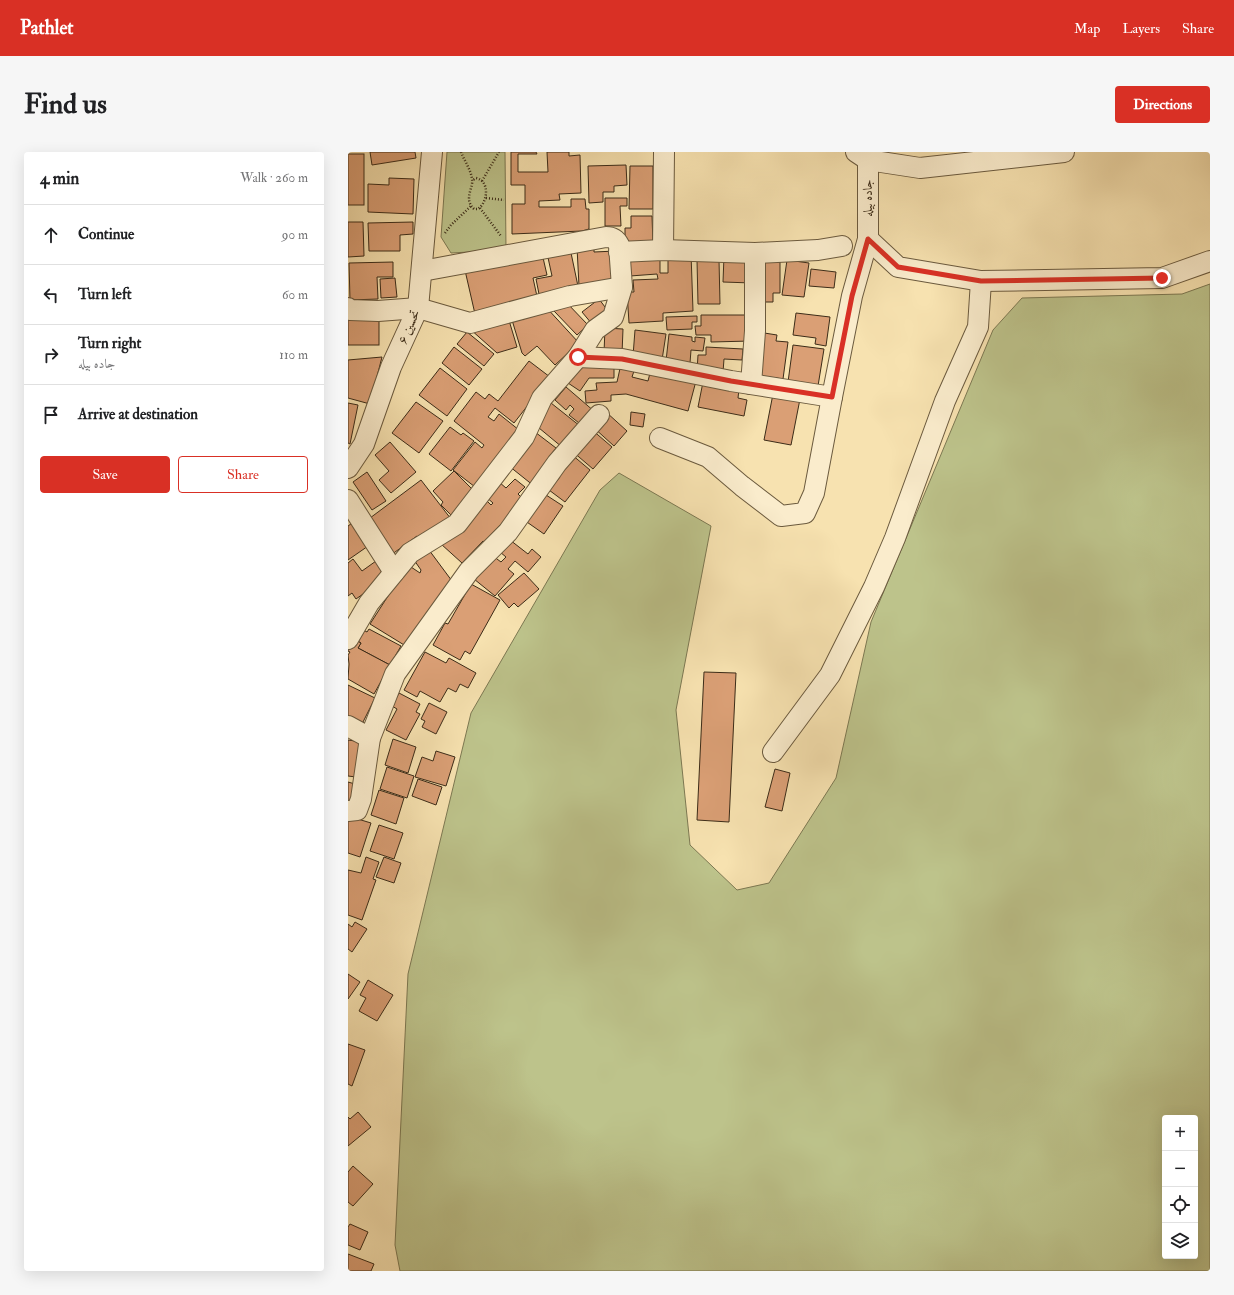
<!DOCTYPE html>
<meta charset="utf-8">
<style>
body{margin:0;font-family:"IM FELL Double Pica",Amiri,serif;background:#f6f6f6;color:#202124}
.controls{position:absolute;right:12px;bottom:12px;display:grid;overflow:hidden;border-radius:4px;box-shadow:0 4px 16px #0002}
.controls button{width:36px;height:36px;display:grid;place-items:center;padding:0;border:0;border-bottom:1px solid #e0e0e0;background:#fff;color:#202124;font:20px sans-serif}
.stop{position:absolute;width:12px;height:12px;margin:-9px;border:3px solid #d93025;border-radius:50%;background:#fff}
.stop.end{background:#d93025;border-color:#fff;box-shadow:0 1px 4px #0008}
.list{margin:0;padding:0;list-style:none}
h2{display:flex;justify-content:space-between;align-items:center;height:52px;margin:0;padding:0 16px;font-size:17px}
h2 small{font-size:13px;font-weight:400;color:#757577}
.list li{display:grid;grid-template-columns:26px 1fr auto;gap:12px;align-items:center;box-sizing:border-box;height:60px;padding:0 16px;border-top:1px solid #e0e0e0}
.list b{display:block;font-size:15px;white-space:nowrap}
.list p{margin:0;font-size:13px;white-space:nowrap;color:#757577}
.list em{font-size:13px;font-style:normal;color:#757577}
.actions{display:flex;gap:8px;padding:12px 16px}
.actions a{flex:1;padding:9px 0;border:1px solid #d93025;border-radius:4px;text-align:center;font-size:14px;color:#d93025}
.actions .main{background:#d93025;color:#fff}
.icon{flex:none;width:22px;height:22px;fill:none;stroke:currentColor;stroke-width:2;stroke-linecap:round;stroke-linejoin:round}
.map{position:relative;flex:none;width:862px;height:1119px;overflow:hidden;border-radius:4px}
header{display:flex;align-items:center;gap:24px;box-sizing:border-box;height:56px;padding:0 20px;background:#d93025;color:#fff}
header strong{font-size:19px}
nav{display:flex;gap:22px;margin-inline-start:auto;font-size:14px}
.intro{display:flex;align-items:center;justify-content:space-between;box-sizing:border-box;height:96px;padding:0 24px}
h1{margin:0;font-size:28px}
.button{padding:10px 18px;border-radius:4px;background:#d93025;color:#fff;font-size:14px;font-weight:700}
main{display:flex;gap:24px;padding:0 24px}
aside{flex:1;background:#fff;border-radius:4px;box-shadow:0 4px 16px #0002}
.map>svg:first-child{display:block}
.green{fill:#bdc38b;stroke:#7c7852;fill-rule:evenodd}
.building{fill:#da9f75;stroke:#3c2c18}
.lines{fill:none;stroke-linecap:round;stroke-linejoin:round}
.minor-casing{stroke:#6b5a3e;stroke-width:22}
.path{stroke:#3c2c18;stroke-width:2.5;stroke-dasharray:1 2;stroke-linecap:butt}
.minor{stroke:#faeccc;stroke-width:20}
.route{stroke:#d93025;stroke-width:5}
.labels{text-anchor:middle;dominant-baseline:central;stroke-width:3;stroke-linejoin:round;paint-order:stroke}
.street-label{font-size:13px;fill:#3c2c18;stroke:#faeccc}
</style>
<header>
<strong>Pathlet</strong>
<nav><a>Map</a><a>Layers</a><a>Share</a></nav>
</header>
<div class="intro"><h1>Find us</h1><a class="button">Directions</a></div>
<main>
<aside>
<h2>4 min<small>Walk · 260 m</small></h2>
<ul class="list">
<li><svg class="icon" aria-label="ahead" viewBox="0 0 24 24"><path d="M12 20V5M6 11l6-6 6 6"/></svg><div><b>Continue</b></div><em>90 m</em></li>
<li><svg class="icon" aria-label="left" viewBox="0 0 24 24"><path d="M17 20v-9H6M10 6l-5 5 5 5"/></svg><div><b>Turn left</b></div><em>60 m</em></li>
<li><svg class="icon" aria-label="right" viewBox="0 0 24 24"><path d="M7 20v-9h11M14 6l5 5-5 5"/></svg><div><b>Turn right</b><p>جاده بیله</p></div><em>110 m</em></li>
<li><svg class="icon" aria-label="arrive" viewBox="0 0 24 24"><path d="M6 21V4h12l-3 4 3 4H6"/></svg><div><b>Arrive at destination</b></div></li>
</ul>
<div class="actions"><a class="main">Save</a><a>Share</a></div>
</aside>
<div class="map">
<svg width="862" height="1119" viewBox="0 0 862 1119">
<rect width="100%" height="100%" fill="#f7e2b0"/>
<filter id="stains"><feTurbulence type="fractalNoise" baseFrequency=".005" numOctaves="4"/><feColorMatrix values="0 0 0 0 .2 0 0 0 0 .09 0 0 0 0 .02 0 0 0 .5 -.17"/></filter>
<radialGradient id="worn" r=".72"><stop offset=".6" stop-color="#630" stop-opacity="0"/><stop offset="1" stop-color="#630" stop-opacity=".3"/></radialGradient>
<g class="green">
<path d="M99,0H157L158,98L103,101L93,85Z"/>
<path d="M862,132V1119H52L47,1093L60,822L123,561L252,338L271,321L363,374L328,558L342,693L389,738L421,731L488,626L523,470L645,178L674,146L834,142ZM817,966H847V1104H817Z"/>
</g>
<g class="building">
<path d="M22,0H67L68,6L24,13Z"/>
<path d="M163,0H188L189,2H170V20H200L199,0H221V4L232,3L233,41L211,42L212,48L191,49V55H223V47H237L238,57H241V77L234,79L164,82V52H177V33H163Z"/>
<rect x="0" y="2" width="16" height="51"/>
<path d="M278,13L279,33L266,34V40H255V50L241,51L240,14Z"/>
<path d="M282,14H305V57H281Z"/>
<path d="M41,26L66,27L65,62L20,60V32L41,33Z"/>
<path d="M257,46H279V54H272L273,74H257Z"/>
<path d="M283,64H304L305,92L277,93V76H283Z"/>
<path d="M0,70H15L16,104L0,105Z"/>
<path d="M65,70V82L52,83V99H21L20,71Z"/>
<path d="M246,94V100L268,99L270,133L231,134L229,95Z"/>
<path d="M222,96L231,139L192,147L188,127L204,124L199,101Z"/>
<path d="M193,97L199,123L185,126L190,149L127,162L116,114Z"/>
<path d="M343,101L345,159L315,161V169L281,171L279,140H286L285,128L310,127L309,122L282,124L281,105L312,104V121H320V102Z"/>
<path d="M376,104H404V131L375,130Z"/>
<path d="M349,108H371L372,152H350Z"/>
<path d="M439,108L461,111L456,145L434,143Z"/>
<path d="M45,110V125H29L30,147L2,148L1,111Z"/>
<path d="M412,110H432V141H425V150H411Z"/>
<path d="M463,117L488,120L486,136L461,134Z"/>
<path d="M47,126L49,145L33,146L32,127Z"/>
<path d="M251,147L260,159L244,172L234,160Z"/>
<path d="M217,149L240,173L229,183L206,159Z"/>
<path d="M197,154L231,191L207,213L189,194L177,204L174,201L164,168L170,163L175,168L185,159Z"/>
<path d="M448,161L482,165L478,194L467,192L468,186L445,183Z"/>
<path d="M353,163H403V189L363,190V183H348L347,174H353Z"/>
<rect x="0" y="164" width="31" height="29"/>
<path d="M349,164V170H344V177L319,178L318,165Z"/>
<path d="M160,165L169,195L149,201L122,177Z"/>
<path d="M257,176L275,177L274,202L256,201Z"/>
<path d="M287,178L318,182L314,208L285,204Z"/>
<path d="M119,180L146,202L136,214L109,192Z"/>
<path d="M410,180L429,183L428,189L440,190L435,227L405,223Z"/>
<path d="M321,182L344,185V189L347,190V185L357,186L355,199L343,198L342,211L318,209Z"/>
<path d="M445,193L476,197L470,234L440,230Z"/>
<path d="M106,195L134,217L121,233L94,211Z"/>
<path d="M358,195L395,197L394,208L376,207L375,220L349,219L350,203H358Z"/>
<path d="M34,205L22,252L0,246V208Z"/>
<path d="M181,209L202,225L166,271L147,256L140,265L146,269L151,262L171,278L131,338L105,318L127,290L134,296L136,293L106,269L128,240L137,247L141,242L150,249Z"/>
<path d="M273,212L287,216L284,225L300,229L303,217L348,229L340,259L278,242L263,243V249L238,251L237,239L249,238L248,231L269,230Z"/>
<path d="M234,213H266V226H241L232,239L220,231Z"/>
<path d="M92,216L119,237L99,264L71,243Z"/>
<path d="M355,230L391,237L390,246L399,248L396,264L350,255Z"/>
<path d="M218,235L247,260L239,269L235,266L231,271L221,263L226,257L222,253L218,258L207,248Z"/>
<path d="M425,242L452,247L443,293L416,288Z"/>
<path d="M68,250L95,269L71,301L44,281Z"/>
<path d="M0,251L10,253L2,292L0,291Z"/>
<path d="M203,251L232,274L214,295L185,271Z"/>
<path d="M258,260L279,279L266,294L245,275Z"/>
<path d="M283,260L297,262L295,275L282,273Z"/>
<path d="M102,275L113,283L115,281L126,289L103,319L81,302Z"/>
<path d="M243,277L264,295L245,317L224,299Z"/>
<path d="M187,280L208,296L199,308L204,311L186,334L161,314Z"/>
<path d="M42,290L68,320L43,341L31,328L41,319L27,303Z"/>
<path d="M223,302L242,318L217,350L201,338L212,325L207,322Z"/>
<path d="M106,319L128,341L104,364L93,353L95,350L85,339Z"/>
<path d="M19,320L38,349L24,358L5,330Z"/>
<path d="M167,327L177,335L170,342L176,348L158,376L153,372L141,385L140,393L135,389L114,411L93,392L136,346L143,353L145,351L137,344L151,330L158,336Z"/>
<path d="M73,328L103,367L73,389L69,384L43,403L18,369Z"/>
<path d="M195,341L215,354L196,382L176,368Z"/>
<path d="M7,369L23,392L0,408V374Z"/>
<path d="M162,388L180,402L184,397L193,405L180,420L167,409L160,417L166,422L147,444L126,427L145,404L153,410L158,405L152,400Z"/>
<path d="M81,398L104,429L61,496L22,472L60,413L72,421L73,418L66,408Z"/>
<path d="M5,407L14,419L28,409L39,425L8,447L4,441L0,444V411Z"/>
<path d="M176,421L191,437L170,455L166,451L161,456L150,443Z"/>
<path d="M123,432L152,448L122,502L117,499L112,508L85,493L97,471L100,472Z"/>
<path d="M10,475L19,480L21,477L53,494L42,513L10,496L13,491L4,486Z"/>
<path d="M4,486L13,491L10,496L42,513L26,542L0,527L1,512L0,503L2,500L0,499V493Z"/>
<path d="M77,500L98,511L101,506L128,521L120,536L112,532L108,540L100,536L92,550L72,539L69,545L56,538Z"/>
<path d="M356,520L388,521L381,670L349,668Z"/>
<path d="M0,533L27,546L12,576L0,570Z"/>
<path d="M51,541L72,552L68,560L72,562L58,588L38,578L49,557L44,554Z"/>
<path d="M81,551L99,560L88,582L74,575L77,569L73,567Z"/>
<path d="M45,587L68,595L60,621L37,613Z"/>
<path d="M0,588L14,590L8,625L0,624Z"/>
<path d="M88,599L107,605L98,634L67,625L74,605L85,609Z"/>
<path d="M39,615L66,624L59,646L32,637Z"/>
<path d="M427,617L442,621L434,659L417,655Z"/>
<path d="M70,627L94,635L88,653L64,644Z"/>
<path d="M0,630L7,632L3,654L0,653Z"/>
<path d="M31,638L56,646L48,672L23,663Z"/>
<path d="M0,664L23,671L12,705L0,701Z"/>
<path d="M31,673L55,681L46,707L22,699Z"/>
<path d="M18,705L31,710L25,727L28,728L14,768L0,763V718L13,721Z"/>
<path d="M36,705L53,711L46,731L28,725Z"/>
<path d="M7,770L19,777L4,800L0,797V772L4,775Z"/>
<path d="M0,822L12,830L0,847Z"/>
<path d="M20,828L45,843L29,869L11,859L18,846L12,843Z"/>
<path d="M0,892L17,898L4,934L0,932Z"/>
<path d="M10,960L23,975L0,994V965L2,967Z"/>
<path d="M5,1014L25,1032L5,1054L0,1050V1020Z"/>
<path d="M2,1072L20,1080L12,1098L0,1093V1075Z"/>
<path d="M0,1102L26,1112L23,1119H0Z"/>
</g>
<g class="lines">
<defs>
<g id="minor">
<path d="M508,0L520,8L572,16L716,0"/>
<path d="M520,8V87L550,115L633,129L814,126L862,109"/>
<path d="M315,98L316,0"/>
<path d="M271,100L315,98L407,101L470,98L494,94"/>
<path d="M0,156L2,158L30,159L70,156L122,171L222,144L274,135"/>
<path d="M230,205L274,207L383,229L484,245"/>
<path d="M403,232L407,179V101"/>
<path d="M312,286L360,305L394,334L433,364L457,361L466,341L484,245L504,144L520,87"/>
<path d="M0,316L16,292L43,215L70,156L84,0"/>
<path d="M0,348L46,420"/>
<path d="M0,487L21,451L62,401L109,372L176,285L194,246L230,205L247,178L265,165L274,135L271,93C268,87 265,85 258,85L74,119"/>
<path d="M0,574L22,586"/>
<path d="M425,600L482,523L526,435L547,386L597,249L630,175L633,129"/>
<path d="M0,659L9,658L13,647L22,586L47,522L121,419L160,380L209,311L251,263"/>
</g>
</defs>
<use href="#minor" class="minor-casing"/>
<g class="path">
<path d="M113,0C116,8 123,18 124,27C126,35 115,47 126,57H130C140,50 142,29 128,26L125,28"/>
<path d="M134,29L151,0"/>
<path d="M138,46L156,48"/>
<path d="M132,56L153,84"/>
<path d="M97,81L103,73L123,54"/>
</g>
<use href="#minor" class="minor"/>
</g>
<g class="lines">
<path class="route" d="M230,205L274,207L383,229L484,245L504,144L520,87L550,115L633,129L814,126"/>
</g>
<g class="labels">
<g class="street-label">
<text transform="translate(520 46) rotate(-90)">جاده بیله</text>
<text transform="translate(61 175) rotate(-66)">تحسین ۶</text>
</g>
</g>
<rect width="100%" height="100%" filter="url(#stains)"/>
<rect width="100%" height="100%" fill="url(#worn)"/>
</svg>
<div class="controls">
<button>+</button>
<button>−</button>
<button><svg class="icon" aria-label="locate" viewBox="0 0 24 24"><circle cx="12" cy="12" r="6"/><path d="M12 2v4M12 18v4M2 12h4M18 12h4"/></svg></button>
<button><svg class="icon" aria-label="layers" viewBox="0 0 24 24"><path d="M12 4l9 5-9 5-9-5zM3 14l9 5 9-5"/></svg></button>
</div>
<div class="stop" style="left:230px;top:205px"></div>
<div class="stop end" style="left:814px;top:126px"></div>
</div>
</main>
